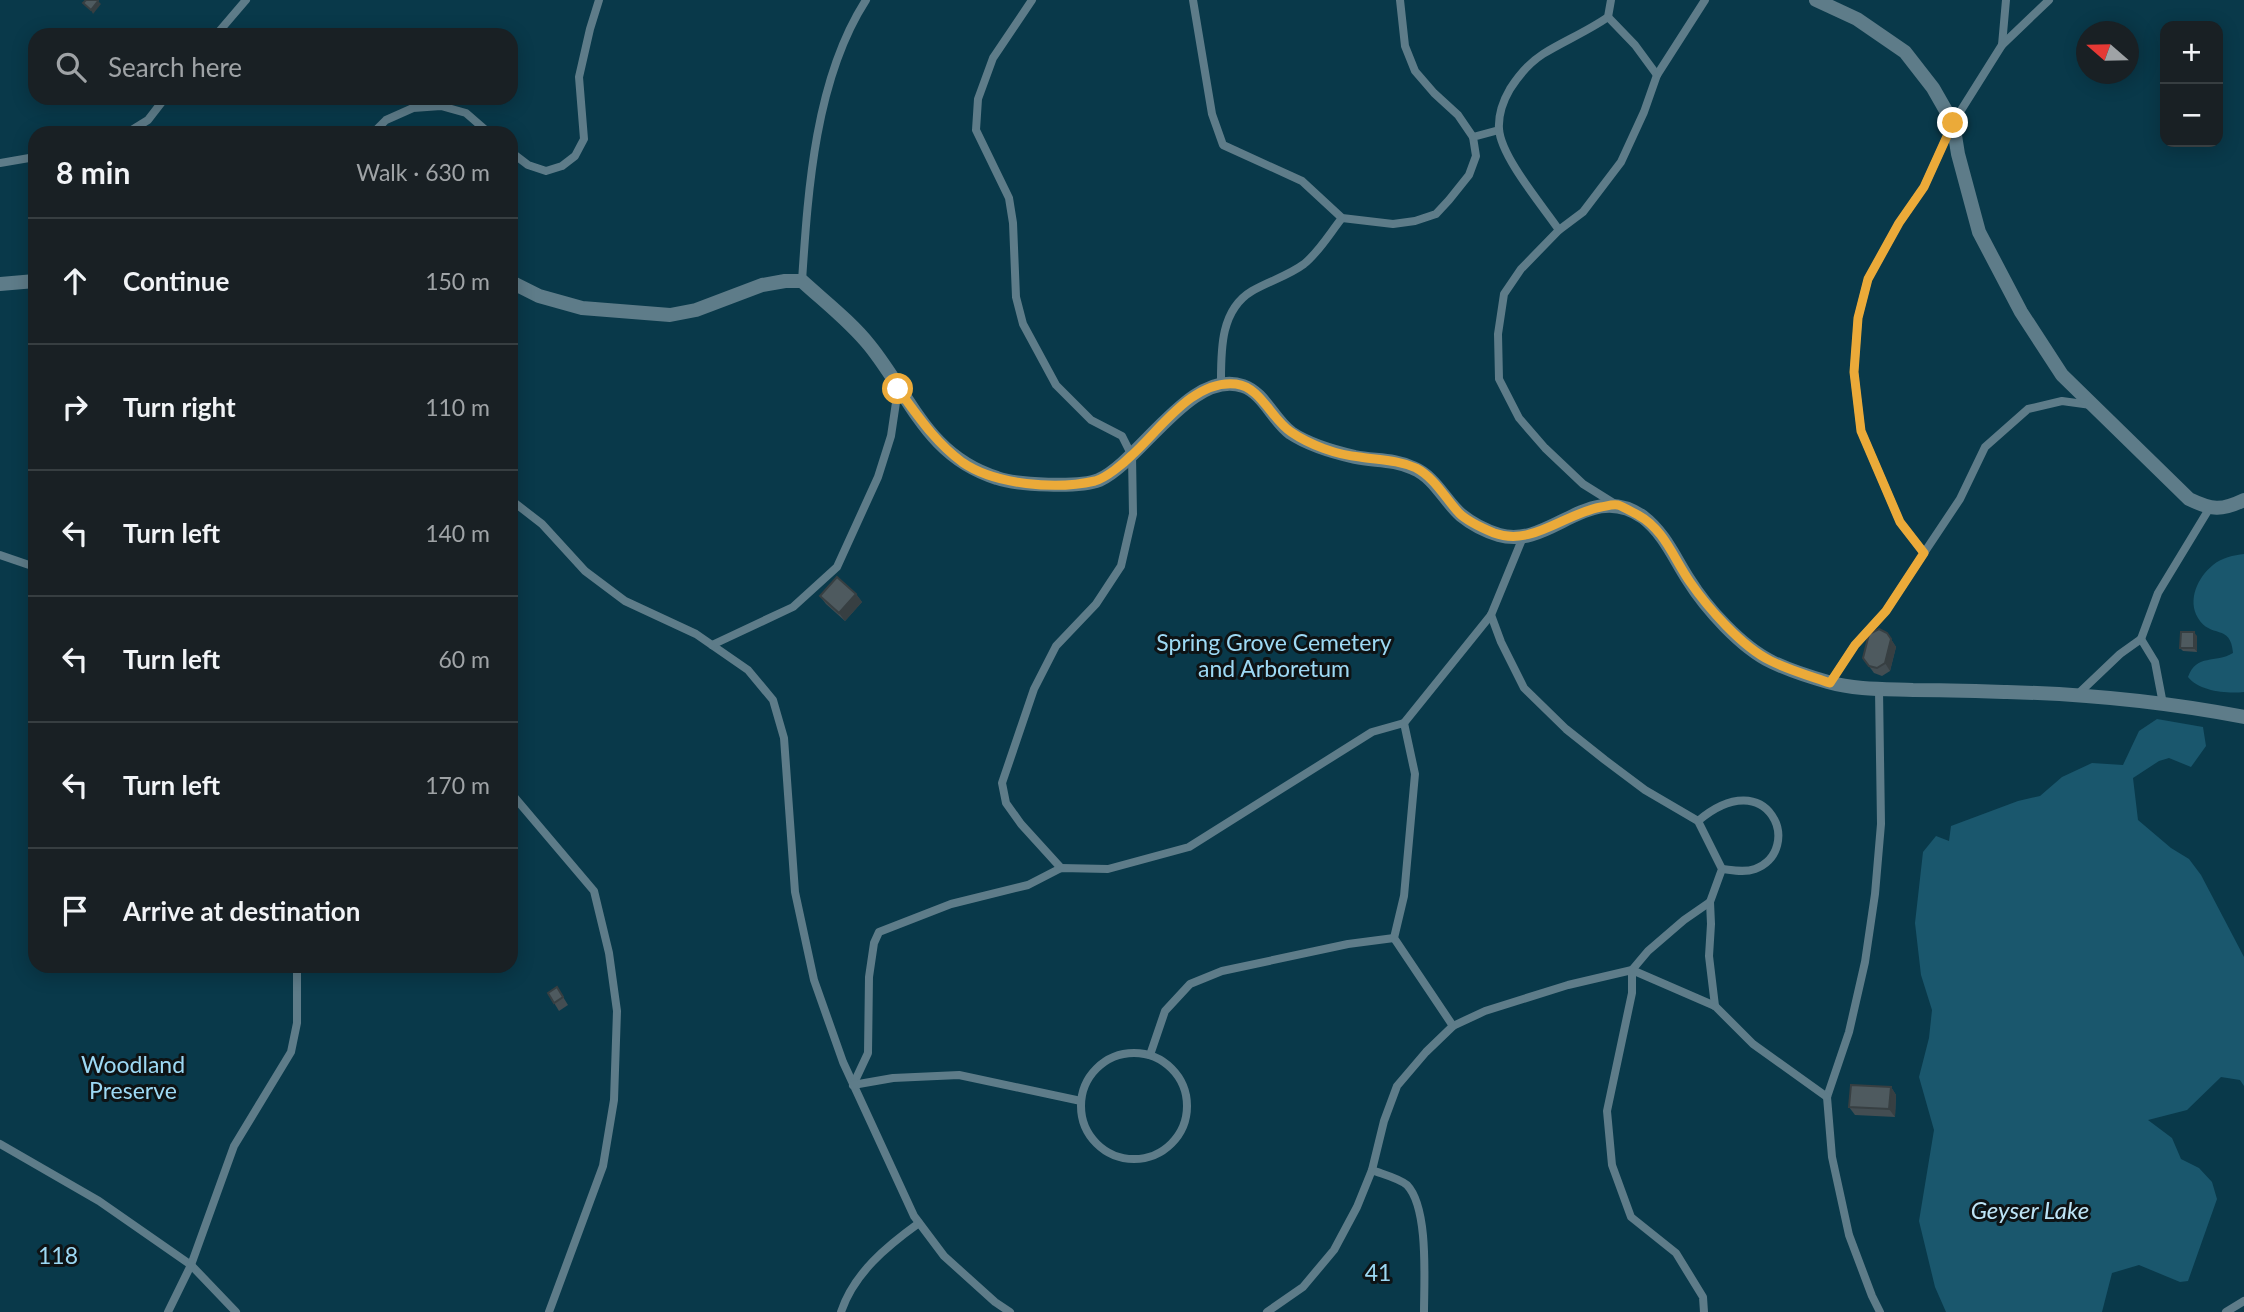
<!DOCTYPE html>
<meta charset="utf-8">
<style>
body{margin:0;font-family:Lato,sans-serif;background:#22282c;color:#f1f3f6}
.controls{position:absolute;right:21px;top:21px;display:grid;overflow:hidden;border-radius:14px;box-shadow:0 4px 18px #0003}
.controls button{width:63px;height:63px;display:grid;place-items:center;padding:0;border:0;border-bottom:2px solid #373e41;background:#192024;color:#f1f3f6;font:35px sans-serif}
.compass{position:absolute;left:2076px;top:21px;width:63px;height:63px;border-radius:50%;background:#192024;box-shadow:0 4px 18px #0003;rotate:290deg}
.stop{position:absolute;width:21px;height:21px;margin:-16px;border:5px solid #ebaa39;border-radius:50%;background:#fff}
.stop.end{background:#ebaa39;border-color:#fff;box-shadow:0 2px 7px #0008}
.list{margin:0;padding:0;list-style:none}
h2{display:flex;justify-content:space-between;align-items:center;height:91px;margin:0;padding:0 28px;font-size:30px}
h2 small{font-size:23px;font-weight:400;color:#9fa3a6}
.list li{display:grid;grid-template-columns:46px 1fr auto;gap:21px;align-items:center;box-sizing:border-box;height:126px;padding:0 28px;border-top:2px solid #373e41}
.list b{display:block;font-size:26px;white-space:nowrap}
.list em{font-size:23px;font-style:normal;color:#9fa3a6}
.icon{flex:none;width:38px;height:38px;fill:none;stroke:currentColor;stroke-width:2;stroke-linecap:round;stroke-linejoin:round}
.map{position:relative;flex:none;width:2244px;height:1312px;overflow:hidden}
.search{position:absolute;background:#192024;box-shadow:0 4px 18px #0003;left:28px;top:28px;width:490px;height:77px;display:flex;align-items:center;gap:18px;box-sizing:border-box;padding:0 24px;border-radius:21px;color:#9fa3a6;font-size:26px}
.panel{position:absolute;background:#192024;box-shadow:0 4px 18px #0003;left:28px;top:126px;width:490px;height:847px;border-radius:21px}
.map>svg:first-child{display:block}
.green{fill:#09394a;fill-rule:evenodd}
.water{fill:#1a576d}
.lines{fill:none;stroke-linecap:round;stroke-linejoin:round}
.lane{stroke:#5e7c89;stroke-width:8}
.street{stroke:#5e7c89;stroke-width:14}
.wall{fill:#434d52}
.shaded-wall{fill:#373f42}
.building{fill:#4e5a5f;stroke:#373f42;stroke-width:2}
.route{stroke:#ebaa39;stroke-width:9}
.labels{text-anchor:middle;dominant-baseline:central;stroke-width:6;stroke-linejoin:round;paint-order:stroke}
.park-label{font-size:23px;fill:#9dd9f4;stroke:#0e1315}
.water-label{font-size:24px;font-style:italic;fill:#bde4f6;stroke:#0e1315}
</style>
<div class="map">
<svg width="2244" height="1312" viewBox="0 0 2244 1312">
<rect width="100%" height="100%" fill="#212b30"/>
<path class="green" d="M0,0H2244V1312H0ZM2165,26H2218V142H2165ZM2086,32H2128V74H2086ZM35,35H511V98H35ZM35,133H511V966H35Z"/>
<g class="water">
<path d="M2244,554V692C2226,694 2199,691 2188,677C2197,653 2215,664 2233,653C2231,623 2210,639 2198,618C2187,600 2198,577 2213,565C2221,558 2234,555 2244,554Z"/>
<path d="M2157,719L2203,727L2206,746L2191,767L2169,758L2159,761L2133,778L2138,820L2171,848L2189,859L2201,875L2244,957V1086L2240,1080L2221,1077L2187,1110L2148,1120L2172,1138L2181,1159L2199,1168L2212,1182L2217,1199L2188,1281L2180,1282L2139,1265L2112,1273L2102,1312H1946L1935,1287L1919,1221L1934,1130L1919,1077L1929,1038L1932,1010L1921,975L1915,923L1923,852L1936,836L1949,841L1951,826L2018,801L2040,796L2062,777L2092,763L2123,765L2139,731Z"/>
</g>
<g class="lines">
<g class="lane">
<path d="M1032,0L993,58L978,99L976,130L1009,198L1013,223L1016,297L1023,324L1056,385L1091,420L1122,436L1132,456L1133,514L1121,566L1096,604L1056,646L1034,689L1002,783L1006,803L1021,824L1061,868"/>
<path d="M1193,0L1212,114L1223,145L1302,181L1342,218L1393,224L1415,221L1436,214L1449,200L1469,175L1476,156L1473,137L1499,130"/>
<path d="M1400,0L1405,46L1415,71L1434,93L1458,115L1473,137"/>
<path d="M1608,17L1635,45L1657,75"/>
<path d="M216,35L246,0"/>
<path d="M2002,45L2006,0"/>
<path d="M127,133L148,120L165,98"/>
<path d="M373,133L386,120L413,108L441,106L466,113L489,133"/>
<path d="M511,152L528,165L546,171L562,166L575,156L584,139L579,77L590,29L599,0"/>
<path d="M0,163L35,157"/>
<path d="M1559,230C1542,205 1501,157 1499,129C1498,113 1503,101 1510,89C1519,75 1529,63 1543,54C1564,41 1588,31 1608,17L1611,0"/>
<path d="M802,281C808,190 815,79 866,0"/>
<path d="M1221,383C1221,351 1220,310 1252,291C1269,281 1288,276 1304,264C1319,252 1330,233 1342,218"/>
<path d="M511,500L542,524L585,571L625,601L696,634L748,670L773,700L784,738L795,892L814,980L843,1062L914,1216L944,1256L995,1302L1010,1312"/>
<path d="M1615,504L1583,484L1545,448L1519,418L1499,379L1498,334L1504,294L1521,269L1559,230L1583,212L1621,162L1644,112L1657,75L1705,0"/>
<path d="M1924,553L1900,522L1861,431L1854,372L1858,318L1868,279L1899,223L1924,187L1953,123L2002,45L2049,0"/>
<path d="M0,555L35,567"/>
<path d="M1491,615L1501,642L1524,688L1566,729L1605,760L1645,790L1698,821L1722,869L1710,902L1684,920L1648,951L1632,970V993L1607,1111L1612,1165L1631,1217L1676,1253L1703,1297L1704,1312"/>
<path d="M2141,639L2155,662L2163,704"/>
<path d="M712,645L793,607L837,567L878,477L891,436L898,389"/>
<path d="M1830,683L1855,645L1886,611L1924,553L1960,499L1985,447L2028,409L2062,401L2091,405"/>
<path d="M1879,690L1881,824L1875,894L1865,962L1849,1032L1827,1097L1832,1157L1849,1235L1872,1296L1880,1312"/>
<path d="M2078,694L2120,654L2141,639L2158,593L2209,509"/>
<path d="M1404,723L1415,774L1404,896L1394,938L1453,1026"/>
<path d="M511,793L594,891L609,953L617,1011L614,1100L603,1166L549,1312"/>
<path d="M1698,821C1769,761 1805,850 1755,869C1744,873 1732,870 1722,869"/>
<path d="M1710,902L1711,924L1709,956L1715,1006"/>
<circle cx="1134" cy="1106" r="53"/>
<path d="M1150,1055L1165,1011L1190,984L1222,971L1348,944L1394,938"/>
<path d="M853,1085L868,1053L869,977L874,943L879,932L951,904L1028,885L1061,868L1108,869L1189,847L1372,732L1404,723L1491,615L1523,537"/>
<path d="M853,1085L893,1078L959,1075L1081,1101"/>
<path d="M0,1144L99,1201L191,1265L236,1312"/>
<path d="M1372,1170C1382,1174 1399,1178 1407,1185C1429,1208 1424,1281 1424,1312"/>
<path d="M168,1312L191,1265L234,1146L291,1052L297,1023V966"/>
<path d="M841,1312C854,1273 887,1246 919,1223"/>
<path d="M1267,1312L1303,1287L1334,1250L1357,1207L1372,1170L1384,1121L1397,1086L1426,1052L1453,1026L1485,1011L1568,985L1632,970L1715,1006L1753,1044L1827,1097"/>
<path d="M2226,1312L2244,1301"/>
</g>
<g class="street">
<path d="M1816,0L1857,19L1905,52L1933,88L1953,123L1958,154L1979,232L2021,312L2062,375L2189,499C2212,510 2221,511 2244,500"/>
<path d="M511,282L539,296L582,308L670,315L696,310L762,285L785,281H802C825,302 851,322 870,346C911,397 927,456 997,478C1017,485 1079,488 1099,480C1141,461 1191,368 1243,386C1264,393 1273,420 1291,433C1309,445 1333,452 1355,457C1375,461 1394,459 1413,468C1435,477 1444,500 1461,515C1472,524 1486,531 1499,535C1550,550 1589,479 1643,517C1664,533 1674,557 1688,579C1706,608 1741,647 1772,662C1789,670 1810,677 1828,682C1856,690 1884,689 1913,690C1944,690 1975,691 2007,692C2086,694 2166,702 2244,717"/>
<path d="M0,284L35,281"/>
</g>
</g>
<g class="wall">
<path d="M856,594L862,602L845,621L826,604L820,596Z"/>
<path d="M1887,633L1896,647L1890,671L1882,676L1874,673L1863,658Z"/>
<path d="M2197,636V652L2183,651L2180,648Z"/>
<path d="M557,987L568,1005L559,1011L548,993Z"/>
<path d="M1891,1087L1896,1095L1895,1117L1855,1115L1849,1107Z"/>
</g>
<g class="shaded-wall">
<path d="M98,1L101,4L93,14L91,10Z"/>
<path d="M856,594L862,602L845,621L839,613Z"/>
<path d="M2194,632L2197,636V652L2194,648Z"/>
<path d="M1887,633L1896,647L1890,671L1885,663Z"/>
<path d="M1891,1087L1896,1095L1895,1117L1889,1109Z"/>
</g>
<g class="building">
<path d="M86,0H98V1L91,10L83,3Z"/>
<path d="M837,577L856,594L839,613L820,596Z"/>
<path d="M1879,629L1887,633L1891,639L1885,663L1877,668L1869,666L1863,658L1869,634Z"/>
<path d="M2181,632H2194V648H2180Z"/>
<path d="M557,987L563,997L554,1003L548,993Z"/>
<path d="M1851,1085L1891,1087L1889,1109L1849,1107Z"/>
</g>
<g class="lines">
<path class="route" d="M898,389C918,416 935,442 962,462C995,485 1056,490 1095,481C1106,478 1123,464 1132,455C1160,430 1193,379 1236,384C1261,387 1271,419 1291,432C1310,445 1337,455 1360,457C1379,460 1398,460 1416,468C1435,478 1445,498 1459,513C1468,522 1482,528 1494,533C1532,547 1563,514 1601,507C1607,506 1612,504 1618,505C1624,507 1632,512 1638,515C1664,529 1674,559 1690,582C1708,608 1742,647 1771,661C1789,670 1810,676 1830,683L1855,645L1886,611L1924,553L1900,522L1861,431L1854,372L1858,318L1868,279L1899,223L1924,187L1953,123"/>
</g>
<g class="labels">
<g class="park-label">
<text x="1274" y="642">Spring Grove Cemetery<tspan x="1274" dy="26">and Arboretum</tspan></text>
<text x="133" y="1064">Woodland<tspan x="133" dy="26">Preserve</tspan></text>
<text x="58" y="1255">118</text>
<text x="1378" y="1272">41</text>
</g>
<g class="water-label">
<text x="2030" y="1209">Geyser Lake</text>
</g>
</g>
</svg>
<div class="controls">
<button>+</button>
<button>−</button>
</div>
<svg class="compass" viewBox="-18 -18 36 36"><path d="M0-13l5 13h-10z" fill="#e53935"/><path d="M0 13l5-13h-10z" fill="#9fa3a6"/></svg>
<div class="stop" style="left:898px;top:389px"></div>
<div class="stop end" style="left:1953px;top:123px"></div>
<div class="search"><svg class="icon" aria-label="search" viewBox="0 0 24 24"><circle cx="10" cy="10" r="6"/><path d="M15 15l6 6"/></svg>Search here</div>
<section class="panel">
<h2>8 min<small>Walk · 630 m</small></h2>
<ul class="list">
<li><svg class="icon" aria-label="ahead" viewBox="0 0 24 24"><path d="M12 20V5M6 11l6-6 6 6"/></svg><div><b>Continue</b></div><em>150 m</em></li>
<li><svg class="icon" aria-label="right" viewBox="0 0 24 24"><path d="M7 20v-9h11M14 6l5 5-5 5"/></svg><div><b>Turn right</b></div><em>110 m</em></li>
<li><svg class="icon" aria-label="left" viewBox="0 0 24 24"><path d="M17 20v-9H6M10 6l-5 5 5 5"/></svg><div><b>Turn left</b></div><em>140 m</em></li>
<li><svg class="icon" aria-label="left" viewBox="0 0 24 24"><path d="M17 20v-9H6M10 6l-5 5 5 5"/></svg><div><b>Turn left</b></div><em>60 m</em></li>
<li><svg class="icon" aria-label="left" viewBox="0 0 24 24"><path d="M17 20v-9H6M10 6l-5 5 5 5"/></svg><div><b>Turn left</b></div><em>170 m</em></li>
<li><svg class="icon" aria-label="arrive" viewBox="0 0 24 24"><path d="M6 21V4h12l-3 4 3 4H6"/></svg><div><b>Arrive at destination</b></div></li>
</ul>
</section>
</div>
